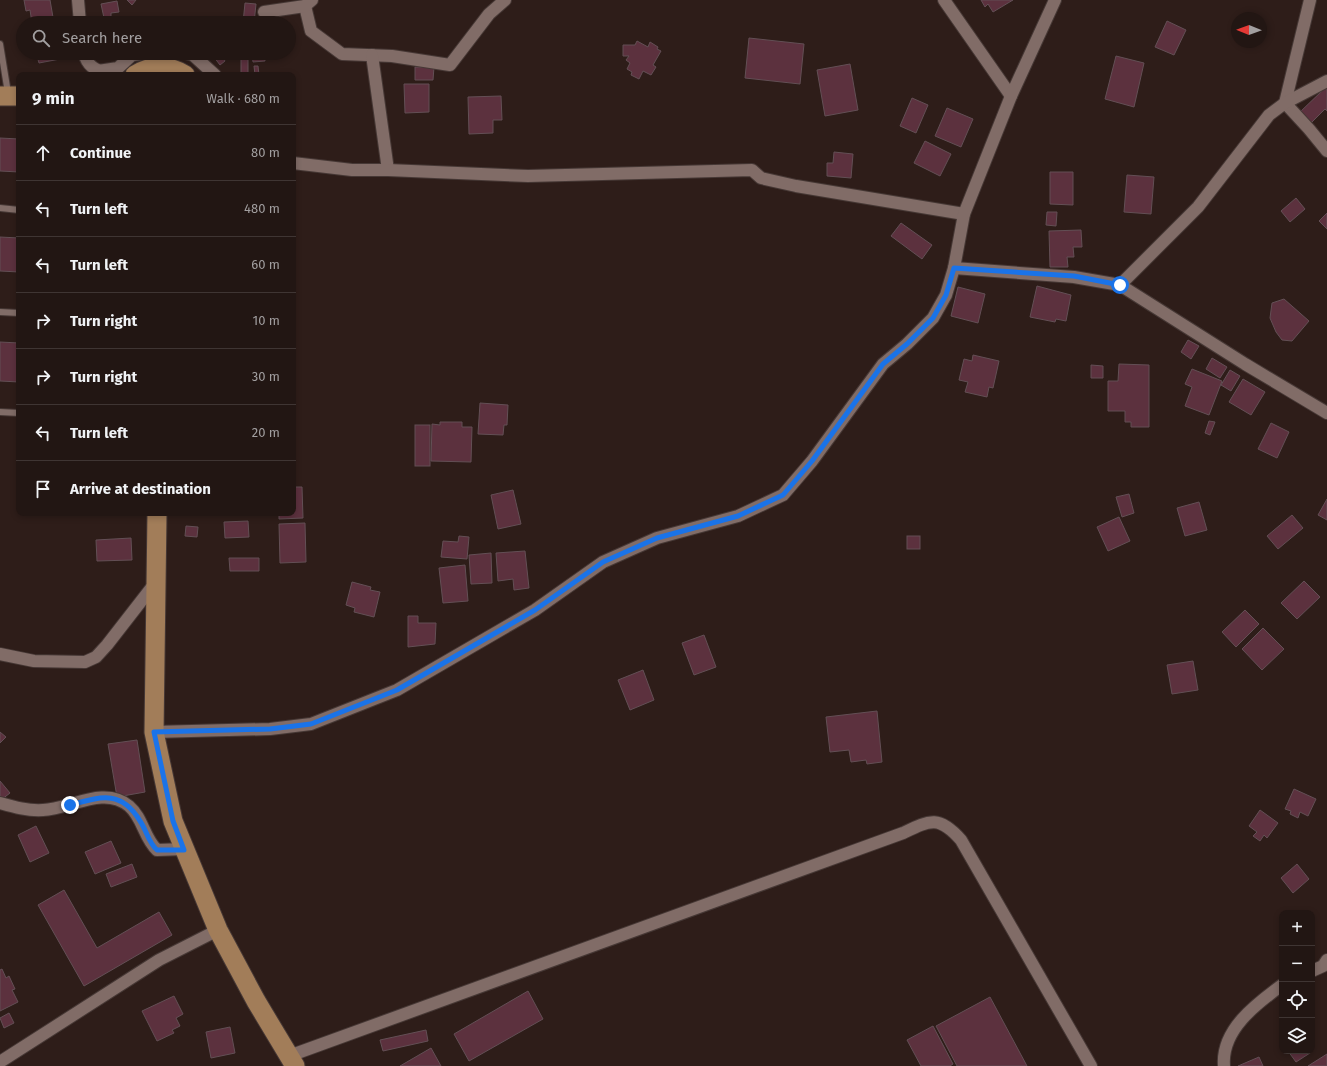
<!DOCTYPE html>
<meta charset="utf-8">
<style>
body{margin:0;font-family:"Fira Sans",sans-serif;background:#2e2321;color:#f1f3f6}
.controls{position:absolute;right:12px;bottom:12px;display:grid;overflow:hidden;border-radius:8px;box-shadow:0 2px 6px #0003}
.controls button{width:36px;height:36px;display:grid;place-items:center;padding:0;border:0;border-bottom:1px solid #3f3533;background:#221613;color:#f1f3f6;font:20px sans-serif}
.compass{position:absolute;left:1231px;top:12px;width:36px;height:36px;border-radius:50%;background:#221613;box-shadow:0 2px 6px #0003;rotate:271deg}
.stop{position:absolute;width:12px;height:12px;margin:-9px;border:3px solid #1a73e8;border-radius:50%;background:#fff}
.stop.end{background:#1a73e8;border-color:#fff;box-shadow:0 1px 4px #0008}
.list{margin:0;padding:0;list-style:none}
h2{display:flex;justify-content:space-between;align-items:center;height:52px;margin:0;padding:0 16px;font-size:17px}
h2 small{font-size:13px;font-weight:400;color:#a29fa0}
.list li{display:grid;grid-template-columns:26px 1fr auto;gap:12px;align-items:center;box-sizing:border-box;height:56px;padding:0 16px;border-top:1px solid #3f3533}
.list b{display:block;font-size:15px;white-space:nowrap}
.list em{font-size:13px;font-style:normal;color:#a29fa0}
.icon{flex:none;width:22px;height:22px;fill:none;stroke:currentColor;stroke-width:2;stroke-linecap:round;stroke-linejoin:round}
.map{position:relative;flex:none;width:1327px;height:1066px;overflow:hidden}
.search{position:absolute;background:#221613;box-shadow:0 2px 6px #0003;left:16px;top:16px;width:280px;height:44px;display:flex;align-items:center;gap:10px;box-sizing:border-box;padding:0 14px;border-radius:22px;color:#a29fa0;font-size:15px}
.panel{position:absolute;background:#221613;box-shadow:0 2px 6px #0003;left:16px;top:72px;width:280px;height:444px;border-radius:8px}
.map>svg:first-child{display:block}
.building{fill:#5c313e;stroke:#634f55}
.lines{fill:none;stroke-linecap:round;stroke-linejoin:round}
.lane-casing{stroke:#463835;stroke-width:8}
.street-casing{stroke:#463835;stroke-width:14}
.primary-casing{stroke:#463835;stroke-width:21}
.lane{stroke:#816c67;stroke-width:6}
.street{stroke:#816c67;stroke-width:12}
.primary{stroke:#a27d59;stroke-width:19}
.route{stroke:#1a73e8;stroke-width:5}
</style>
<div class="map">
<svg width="1327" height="1066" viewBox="0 0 1327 1066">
<rect width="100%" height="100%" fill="#2e1d19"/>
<g class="building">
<path d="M24,0H50L54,23H32L30,10L26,11Z"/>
<path d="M127,0H136L132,5Z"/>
<path d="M981,0H1013L993,12L988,4L985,7Z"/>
<path d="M117,1L119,12L111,13V17L104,18L101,4Z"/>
<path d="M245,3L256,4L254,23H243Z"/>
<path d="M1167,21L1186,30L1174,55L1155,47Z"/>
<path d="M749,38L804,44L800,84L745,78Z"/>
<path d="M637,41L648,47L650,42L658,47L657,49L661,51L653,65L656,67L651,75L643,71L639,79L631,75L632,72L627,69L630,63L626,60L629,56H623V45H635Z"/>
<path d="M35,53H59L60,59L39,63L37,56H35Z"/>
<path d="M220,53L225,61L220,65L214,57Z"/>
<path d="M252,53H264L265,61L253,62Z"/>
<path d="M1116,56L1144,63L1134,107L1105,99Z"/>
<rect x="241" y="59" width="7" height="14"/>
<path d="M850,64L858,110L825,116L817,70Z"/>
<path d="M254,66H258L259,75H255Z"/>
<path d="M415,67H434L433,80H415Z"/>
<path d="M404,84H429V112L405,113Z"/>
<path d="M1325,88L1327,89V111L1325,109L1310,124L1299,113Z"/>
<path d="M501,96L502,120H493V133L469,134L468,97Z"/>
<path d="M912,98L928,105L916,133L900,126Z"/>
<path d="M947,108L973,119L961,147L935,136Z"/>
<path d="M0,138L19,139V172L0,171Z"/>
<path d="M925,141L951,154L940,176L914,163Z"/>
<path d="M834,152L853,154L851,178L827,176V163H833Z"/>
<path d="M1050,172H1073V205L1050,204Z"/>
<path d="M1127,175L1154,177L1151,214L1124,212Z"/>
<path d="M1296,198L1305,209L1290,222L1281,211Z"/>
<path d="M1047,212H1057L1056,226L1046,225Z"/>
<path d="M1327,213V229L1319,221Z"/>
<path d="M901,223L932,245L922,259L891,236Z"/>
<path d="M1081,230L1082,247H1073L1074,257H1067L1068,267H1050L1049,231Z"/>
<path d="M0,237L19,238V272L0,271Z"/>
<path d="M1037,286L1071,295L1066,321L1056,319L1055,322L1030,317Z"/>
<path d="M958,287L985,294L978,323L951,316Z"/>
<path d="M1284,299L1309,321L1292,341L1282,340L1276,332L1270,318L1272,303Z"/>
<path d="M1188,340L1199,346L1191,359L1181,352Z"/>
<path d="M0,342L19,343V382L0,381Z"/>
<path d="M973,355L999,361L993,388L989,387L987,397L965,392L968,382L959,380L964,359L972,361Z"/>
<path d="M1212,358L1227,367L1220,378L1206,369Z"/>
<path d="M1119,364L1149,365V427H1131V422H1125V411H1108V381H1118Z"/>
<path d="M1091,365L1103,366V378H1091Z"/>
<path d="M1192,369L1222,381L1209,415L1185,406L1192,387L1185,384Z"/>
<path d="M1230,370L1240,376L1231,391L1221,385Z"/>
<path d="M1243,379L1265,392L1251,415L1229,402Z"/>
<path d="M480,403L508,405L507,425H504L503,435L478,434Z"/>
<path d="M1209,421L1215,422L1210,435L1205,433Z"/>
<path d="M440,422H462V427H472L471,462L431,461L432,424L440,425Z"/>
<path d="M1271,423L1289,432L1277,458L1258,449Z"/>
<rect x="415" y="425" width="15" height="41"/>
<path d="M293,487H302L303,518L279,519V513H293Z"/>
<path d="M513,490L521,524L498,529L491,495Z"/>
<path d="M1129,494L1134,513L1122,517L1116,497Z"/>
<path d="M1327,499V520L1318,515Z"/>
<path d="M1199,502L1207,530L1185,536L1177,508Z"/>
<path d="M1292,515L1303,528L1278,549L1267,536Z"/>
<path d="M1119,517L1130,541L1108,551L1097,527Z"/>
<path d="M248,521L249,537L225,538L224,522Z"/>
<path d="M305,523L306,562L280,563L279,524Z"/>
<path d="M186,526L198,527L197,537L185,536Z"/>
<path d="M459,536L469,537L467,559L441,557L443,541L458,542Z"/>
<rect x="907" y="536" width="13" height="13"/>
<path d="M131,538L132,560L97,561L96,540Z"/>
<path d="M525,551L529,588L514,590L513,579L498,581L496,553Z"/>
<path d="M491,553L492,583L471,584L469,555Z"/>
<path d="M229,558H259V571H230Z"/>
<path d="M465,565L468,601L443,603L439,568Z"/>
<path d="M1304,581L1320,597L1297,619L1281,603Z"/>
<path d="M352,582L371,587L370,590L380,592L374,617L354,612L355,608L346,605Z"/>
<path d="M1245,610L1259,624L1236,647L1222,632Z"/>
<path d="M408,616H418V623H436L435,644L408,647Z"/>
<path d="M1263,628L1284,649L1262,670L1242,649Z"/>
<path d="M704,635L716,667L694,675L682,643Z"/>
<path d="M1193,661L1198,690L1172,694L1167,665Z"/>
<path d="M643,670L654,700L630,710L618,680Z"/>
<path d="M877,711L882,762L867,764L866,760L851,762L849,750L830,752L826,717Z"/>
<path d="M0,732L6,737L0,743Z"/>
<path d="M137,740L145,792L117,797L108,744Z"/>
<path d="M0,781L10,793L1,800L0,799Z"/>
<path d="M1294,789L1316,799L1308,816L1300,812L1298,818L1290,814L1291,811L1285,809Z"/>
<path d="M1260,810L1278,823L1267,838L1264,835L1260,841L1253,836L1257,832L1249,826Z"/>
<path d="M36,826L49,853L30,862L18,835Z"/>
<path d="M111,841L121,863L95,874L85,852Z"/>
<path d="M132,864L137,877L111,887L106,874Z"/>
<path d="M1297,864L1309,879L1293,893L1281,878Z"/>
<path d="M64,890L97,948L159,912L172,935L84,986L38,905Z"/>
<path d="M2,969L6,978L9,976L15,989L12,990L18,1002L0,1011V970Z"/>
<path d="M528,991L543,1019L469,1061L454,1034Z"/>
<path d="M174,996L183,1014L176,1018L180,1026L172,1030L174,1033L157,1041L142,1011Z"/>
<path d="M990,997L1027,1066H957L936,1026Z"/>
<path d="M9,1013L14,1023L4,1028L0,1018Z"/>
<path d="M933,1026L953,1064L950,1066H921L907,1040Z"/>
<path d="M230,1027L235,1053L211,1058L206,1032Z"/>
<path d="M426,1030L428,1041L383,1051L380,1040Z"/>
<path d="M431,1048L441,1066H400Z"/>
<path d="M1288,1051H1309L1310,1053L1296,1062Z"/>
<path d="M1327,1054V1066H1308Z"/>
<path d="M1259,1057L1263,1066H1238Z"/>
</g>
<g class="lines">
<defs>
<g id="lane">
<path d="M0,44L8,93"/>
<path d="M0,208L19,210"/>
<path d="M0,312L19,313"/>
<path d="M0,412L19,413"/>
</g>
<g id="street">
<path d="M78,0L80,23"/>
<path d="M944,0L1011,96"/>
<path d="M1310,0L1285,103L1309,129L1327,151"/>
<path d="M305,6L311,31L342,54L392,56L450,65L489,14L505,0"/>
<path d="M264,12L305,6L312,0"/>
<path d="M84,53C87,65 94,70 106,73"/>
<path d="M186,53L193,55L215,75"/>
<path d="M372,55L388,170"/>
<path d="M98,71L118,68L132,55L148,53"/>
<path d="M293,163L352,170H388L528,176L752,170L761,178L796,186L964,214"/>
<path d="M954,268L1074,277L1120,285L1245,364L1327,413"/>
<path d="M1120,285L1198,207L1269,115L1285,103L1327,81"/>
<path d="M0,654L34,661L85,662L96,657L107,645L156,582"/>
<path d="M154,732L270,729L311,724L397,690L535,610L603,562L657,538L738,516L783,495L812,461L883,364L907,344L933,318L946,295L954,268L964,214L1011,96L1055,0"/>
<path d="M0,803C14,807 28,811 43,810C70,809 104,785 129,806C143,818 144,838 157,850L184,849"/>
<path d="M1312,971L1323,966L1327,960"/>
<path d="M289,1056L903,833C930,820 939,815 961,840L1091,1066"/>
<path d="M0,1062L159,960L218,930"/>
<path d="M1224,1066C1221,1030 1256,1004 1282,985"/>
</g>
<g id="primary">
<path d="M135,75C150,65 170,65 185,75"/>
<path d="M0,96H19"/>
<path d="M157,513L154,732L173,821L218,930L256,1001L295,1066"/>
</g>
</defs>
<use href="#lane" class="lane-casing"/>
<use href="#street" class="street-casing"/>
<use href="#primary" class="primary-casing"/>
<use href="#lane" class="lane"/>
<use href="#street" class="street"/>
<use href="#primary" class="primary"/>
</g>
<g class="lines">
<path class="route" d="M70,805C100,797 121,789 140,821C147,831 148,842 157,850H184L173,821L154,732L270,729L311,724L397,690L535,610L603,562L657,538L738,516L783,495L812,461L883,364L907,344L933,318L946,295L954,268L1074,276L1120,285"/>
</g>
</svg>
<div class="controls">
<button>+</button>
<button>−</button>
<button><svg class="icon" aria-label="locate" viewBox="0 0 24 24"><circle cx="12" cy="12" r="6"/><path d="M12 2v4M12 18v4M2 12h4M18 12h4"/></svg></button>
<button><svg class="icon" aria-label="layers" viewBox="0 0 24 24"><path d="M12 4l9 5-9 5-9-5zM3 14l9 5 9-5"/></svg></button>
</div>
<svg class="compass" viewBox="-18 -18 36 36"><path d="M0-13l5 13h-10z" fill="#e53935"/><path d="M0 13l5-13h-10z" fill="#a29fa0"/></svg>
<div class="stop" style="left:1120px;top:285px"></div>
<div class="stop end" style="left:70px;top:805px"></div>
<div class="search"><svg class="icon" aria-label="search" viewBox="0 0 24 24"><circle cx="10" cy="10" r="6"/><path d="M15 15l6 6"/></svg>Search here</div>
<section class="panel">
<h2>9 min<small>Walk · 680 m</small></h2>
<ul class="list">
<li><svg class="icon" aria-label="ahead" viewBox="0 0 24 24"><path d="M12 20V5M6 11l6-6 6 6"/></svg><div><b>Continue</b></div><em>80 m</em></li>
<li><svg class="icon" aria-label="left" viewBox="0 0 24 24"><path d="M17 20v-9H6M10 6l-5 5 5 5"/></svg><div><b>Turn left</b></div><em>480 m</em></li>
<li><svg class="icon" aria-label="left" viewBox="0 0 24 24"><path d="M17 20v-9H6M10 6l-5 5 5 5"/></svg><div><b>Turn left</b></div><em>60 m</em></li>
<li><svg class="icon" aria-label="right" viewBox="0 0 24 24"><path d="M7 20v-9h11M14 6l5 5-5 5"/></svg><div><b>Turn right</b></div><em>10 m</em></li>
<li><svg class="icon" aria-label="right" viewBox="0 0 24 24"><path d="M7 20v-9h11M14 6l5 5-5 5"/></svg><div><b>Turn right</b></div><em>30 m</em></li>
<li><svg class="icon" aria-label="left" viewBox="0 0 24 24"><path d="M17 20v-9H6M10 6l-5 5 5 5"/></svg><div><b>Turn left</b></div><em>20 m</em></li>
<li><svg class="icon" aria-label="arrive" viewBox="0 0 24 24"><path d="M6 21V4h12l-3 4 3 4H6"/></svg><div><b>Arrive at destination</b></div></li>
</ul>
</section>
</div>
